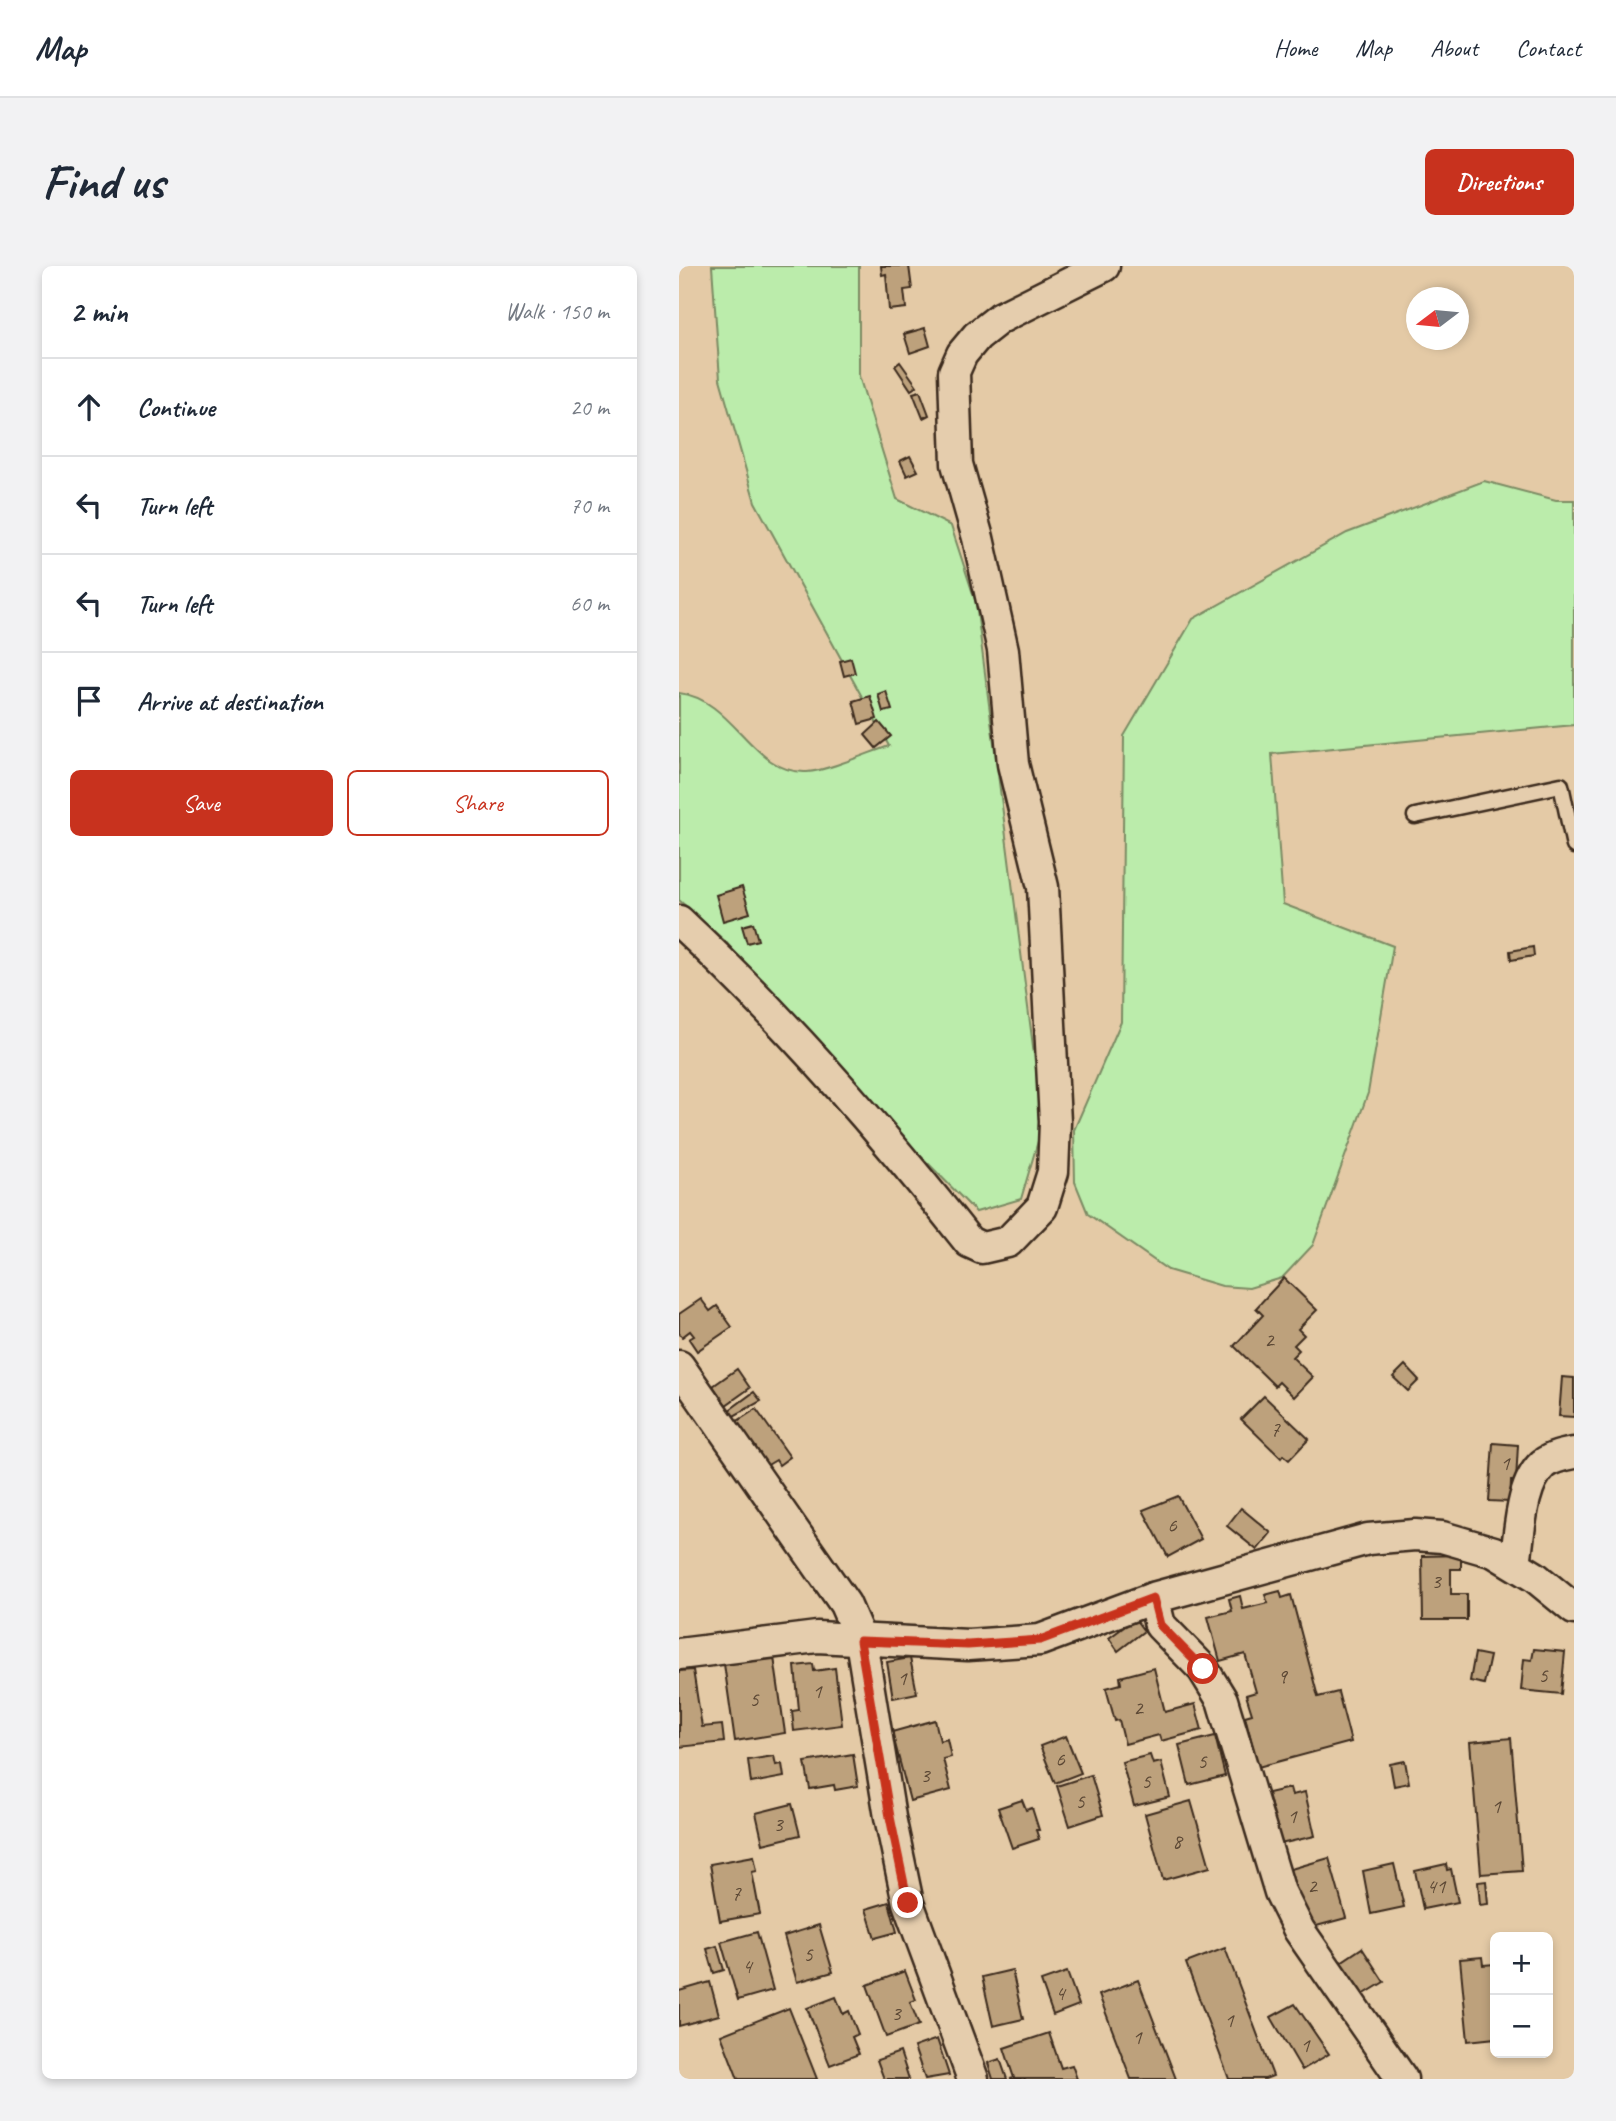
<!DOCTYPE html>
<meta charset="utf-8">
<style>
body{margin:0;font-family:Caveat,sans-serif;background:#f2f2f3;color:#1f2937}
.controls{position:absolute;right:21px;bottom:21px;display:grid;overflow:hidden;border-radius:10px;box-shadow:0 4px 10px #0003}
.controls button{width:63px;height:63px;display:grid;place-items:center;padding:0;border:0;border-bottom:2px solid #e0e1e3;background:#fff;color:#1f2937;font:35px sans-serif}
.compass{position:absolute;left:727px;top:21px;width:63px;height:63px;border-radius:50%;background:#fff;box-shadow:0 4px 10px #0003;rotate:254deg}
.stop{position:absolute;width:21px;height:21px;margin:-16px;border:5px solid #c8321e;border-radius:50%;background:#fff}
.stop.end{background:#c8321e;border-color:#fff;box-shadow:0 2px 7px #0008}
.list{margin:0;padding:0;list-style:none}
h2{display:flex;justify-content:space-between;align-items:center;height:91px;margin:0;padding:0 28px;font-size:30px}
h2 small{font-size:23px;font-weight:400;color:#747a83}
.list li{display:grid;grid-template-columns:46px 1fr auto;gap:21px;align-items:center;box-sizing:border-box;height:98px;padding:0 28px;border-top:2px solid #e0e1e3}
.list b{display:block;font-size:26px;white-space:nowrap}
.list em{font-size:23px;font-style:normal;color:#747a83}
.actions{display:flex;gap:14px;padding:21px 28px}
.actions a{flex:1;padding:16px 0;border:2px solid #c8321e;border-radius:10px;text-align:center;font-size:24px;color:#c8321e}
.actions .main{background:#c8321e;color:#fff}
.icon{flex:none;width:38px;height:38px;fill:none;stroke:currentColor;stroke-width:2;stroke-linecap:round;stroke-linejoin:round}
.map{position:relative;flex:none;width:895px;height:1813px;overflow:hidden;border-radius:10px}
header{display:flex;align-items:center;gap:42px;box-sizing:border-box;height:98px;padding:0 35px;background:#fff;border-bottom:2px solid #e0e1e3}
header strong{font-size:33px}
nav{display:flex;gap:38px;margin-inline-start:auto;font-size:24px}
.intro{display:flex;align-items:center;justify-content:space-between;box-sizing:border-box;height:168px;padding:0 42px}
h1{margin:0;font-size:49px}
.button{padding:18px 32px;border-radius:10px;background:#c8321e;color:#fff;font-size:24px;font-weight:700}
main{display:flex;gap:42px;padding:0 42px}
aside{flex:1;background:#fff;border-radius:10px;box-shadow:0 4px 10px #0003}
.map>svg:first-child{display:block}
.green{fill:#bbecab;stroke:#7b8b64;stroke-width:2}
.building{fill:#bda17b;stroke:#3b2a1e;stroke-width:2}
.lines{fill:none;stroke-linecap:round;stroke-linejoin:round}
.lane-casing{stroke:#3b2a1e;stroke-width:19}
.street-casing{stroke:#3b2a1e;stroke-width:35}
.lane{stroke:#e5cdad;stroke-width:14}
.street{stroke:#e5cdad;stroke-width:30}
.route{stroke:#c8321e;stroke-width:9}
.labels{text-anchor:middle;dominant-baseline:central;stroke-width:5;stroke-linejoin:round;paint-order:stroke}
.number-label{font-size:21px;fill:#5c4835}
</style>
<header>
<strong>Map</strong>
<nav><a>Home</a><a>Map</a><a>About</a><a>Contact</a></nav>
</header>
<div class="intro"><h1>Find us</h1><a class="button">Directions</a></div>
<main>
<aside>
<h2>2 min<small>Walk · 150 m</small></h2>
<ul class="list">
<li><svg class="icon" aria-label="ahead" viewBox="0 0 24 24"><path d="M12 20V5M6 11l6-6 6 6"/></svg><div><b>Continue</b></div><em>20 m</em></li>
<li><svg class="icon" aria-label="left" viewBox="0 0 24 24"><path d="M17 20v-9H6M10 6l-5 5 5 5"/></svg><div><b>Turn left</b></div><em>70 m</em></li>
<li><svg class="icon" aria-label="left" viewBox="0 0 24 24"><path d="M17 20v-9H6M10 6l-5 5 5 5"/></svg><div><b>Turn left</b></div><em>60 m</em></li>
<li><svg class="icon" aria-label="arrive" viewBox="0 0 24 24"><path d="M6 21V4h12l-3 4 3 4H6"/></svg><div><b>Arrive at destination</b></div></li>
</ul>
<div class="actions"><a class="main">Save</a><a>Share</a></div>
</aside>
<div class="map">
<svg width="895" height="1813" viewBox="0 0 895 1813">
<rect width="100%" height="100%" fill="#e4caa6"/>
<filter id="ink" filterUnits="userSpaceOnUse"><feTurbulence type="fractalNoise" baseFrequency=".0143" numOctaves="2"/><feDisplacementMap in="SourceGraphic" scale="14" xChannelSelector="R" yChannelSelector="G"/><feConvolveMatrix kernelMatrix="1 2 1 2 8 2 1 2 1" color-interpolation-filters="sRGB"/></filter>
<g filter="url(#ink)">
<g class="green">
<path d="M33,0H180V110L218,233L272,260L297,337L364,858L342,933L297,946L120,766L47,676L0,634V427C55,433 74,509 128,506C148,505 189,487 210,480L76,236L41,113Z"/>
<path d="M805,215L877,234H895V459L593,488L604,638L714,680L689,827L634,979L603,1012L570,1022L543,1020L489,1004L409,948L396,916L395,864L442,756L445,470L514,353L668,267Z"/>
</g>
<g class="building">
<path d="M202,0H230L233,23L225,24L227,42L210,44L207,8L203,9Z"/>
<path d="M246,62L251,80L231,87L225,68Z"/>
<path d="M221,96L238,120L232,124L216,100Z"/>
<path d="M241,125L250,149L244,152L234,127Z"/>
<path d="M231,190L239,205L228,210L221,195Z"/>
<path d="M172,392L176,407L165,410L161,395Z"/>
<path d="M207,425L213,444L204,446L199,428Z"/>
<path d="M191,430L198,453L180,458L174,435Z"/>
<path d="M200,456L212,470L197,482L186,469Z"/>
<path d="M63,621L71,647L44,655L37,629Z"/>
<path d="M74,657L79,674L68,677L63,660Z"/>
<path d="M854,681L855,690L832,694L831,685Z"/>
<path d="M605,1012L638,1044L619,1063L625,1069L615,1079L620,1084L613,1091L634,1111L615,1131L600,1116L596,1120L555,1080L584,1049L577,1042Z"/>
<path d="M22,1033L31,1045L38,1040L53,1061L18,1085L10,1073L15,1070L11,1065L3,1071L0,1067V1048Z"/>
<path d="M726,1099L740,1114L729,1125L714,1111Z"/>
<path d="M58,1103L71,1122L47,1139L34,1120Z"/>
<path d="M883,1111L895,1112V1151L880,1150Z"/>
<path d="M75,1126L82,1135L53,1151L49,1145Z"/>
<path d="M585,1130L630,1173L610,1194L604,1189L602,1192L562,1153Z"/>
<path d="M77,1143L111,1191L100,1199L97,1194L87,1200L57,1156Z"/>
<path d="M814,1177L839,1179L837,1215H832L831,1236L810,1235Z"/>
<path d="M499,1230L522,1273L489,1291L464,1244Z"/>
<path d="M562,1242L592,1267L578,1284L548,1260Z"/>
<path d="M782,1289V1303H772V1328H788V1354H744L743,1290Z"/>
<path d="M601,1325L603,1332L612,1329L639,1431L659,1426L672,1476L579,1501L566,1450L573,1448L567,1429L577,1426L566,1388L541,1395L529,1351L553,1345L550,1333L561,1330L564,1343L589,1337L586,1329Z"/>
<path d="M456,1353L465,1365L439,1385L430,1372Z"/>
<path d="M855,1383L886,1386L882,1428L842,1424L845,1393L853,1394Z"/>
<path d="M796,1387L811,1390L805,1418L791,1415Z"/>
<path d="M95,1391L106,1467L56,1475L45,1398Z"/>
<path d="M231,1392L238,1427L214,1432L208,1396Z"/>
<path d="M134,1398L135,1405L156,1402L163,1459L115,1465L113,1445L120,1444L116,1400Z"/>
<path d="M475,1402L486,1446L516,1438L523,1464L482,1475L480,1469L446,1478L440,1454L436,1455L427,1422L442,1418L441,1411Z"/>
<path d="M14,1404L23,1461L43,1459L45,1476L0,1481V1405Z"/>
<path d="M256,1454L261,1475L268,1473L272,1491L264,1493L272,1524L231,1535L213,1466Z"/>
<path d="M387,1470L402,1507L376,1517L361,1480Z"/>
<path d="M536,1470L546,1510L510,1519L500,1479Z"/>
<path d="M832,1472L843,1605L802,1608L791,1476Z"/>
<path d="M174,1488L179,1520L156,1524L155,1519L131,1523L126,1496Z"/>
<path d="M471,1489L474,1498L482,1496L491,1531L455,1540L443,1496Z"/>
<path d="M95,1490L97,1499L103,1498L105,1511L72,1517L69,1494Z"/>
<path d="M726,1495L730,1517L715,1520L711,1498Z"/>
<path d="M412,1509L424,1549L391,1560L378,1520Z"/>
<path d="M611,1522L613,1529L626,1526L636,1570L601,1578L589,1527Z"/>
<path d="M343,1534L347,1544L353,1542L360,1564H357L360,1573L333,1582L319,1542Z"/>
<path d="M512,1535L531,1601L484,1614L466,1548Z"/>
<path d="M113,1538L121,1569L84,1578L77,1547Z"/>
<path d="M75,1590L78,1605L73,1606L81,1648L41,1655L31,1598Z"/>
<path d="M650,1592L667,1652L630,1662L623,1636L614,1638L605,1605Z"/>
<path d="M715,1598L725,1641L692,1648L684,1605Z"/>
<path d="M767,1598L768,1604L772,1603L779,1636L744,1643L736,1605Z"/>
<path d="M807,1615L809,1638L801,1639L799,1616Z"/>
<path d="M210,1636L218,1666L196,1672L187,1643Z"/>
<path d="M140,1659L154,1706L118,1716L105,1670Z"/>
<path d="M78,1666L94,1724L59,1734L42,1676Z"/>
<path d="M38,1680L45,1704L35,1707L28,1683Z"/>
<path d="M546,1682L594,1810L586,1813H550L507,1697Z"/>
<path d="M683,1682L705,1716L682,1730L656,1700Z"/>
<path d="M803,1691L804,1699L816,1698V1772L789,1775L781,1693Z"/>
<path d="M333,1704L344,1753L314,1760L303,1711Z"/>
<path d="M226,1705L237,1734L231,1736L240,1759L207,1771L188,1719Z"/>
<path d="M388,1706L400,1739L374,1749L362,1715Z"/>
<path d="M459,1714L497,1813H452L420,1729Z"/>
<path d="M31,1716L40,1749L0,1760V1725Z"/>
<path d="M157,1731L164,1748L170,1745L179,1768L173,1771L180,1788L151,1799L128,1742Z"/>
<path d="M616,1738L650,1788L623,1804L592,1751Z"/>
<path d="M110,1742L138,1813H59L42,1769Z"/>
<path d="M370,1767L382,1802L393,1799L398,1813H331L335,1812L325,1782Z"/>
<path d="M258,1773L270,1809L246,1813L235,1781Z"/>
<path d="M221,1786L230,1813H205L198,1794Z"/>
<path d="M321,1793L328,1813H314L309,1797Z"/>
</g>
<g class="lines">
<defs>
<path id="lane" d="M736,550L882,519L895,580"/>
<g id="street">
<path d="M0,655C105,753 201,863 290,976L303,982L329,976L363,941L374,906L376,856L364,621L334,498L324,384L299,272L278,198L275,106L283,88L298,70L321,52L425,0"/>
<path d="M0,1100L166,1338L182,1375L211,1551L229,1637L294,1813"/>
<path d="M836,1297C841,1268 841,1219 864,1198C873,1191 884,1189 895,1187"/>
<path d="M474,1332L481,1359L524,1403L543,1434L601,1626L620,1664L723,1813"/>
<path d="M0,1388L138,1371L289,1379L361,1374L474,1332L689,1273L736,1269L763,1271L815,1286L856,1311L895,1343"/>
</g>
</defs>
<use href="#lane" class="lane-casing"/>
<use href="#street" class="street-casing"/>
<use href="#lane" class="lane"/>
<use href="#street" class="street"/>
</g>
</g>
<g class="lines" filter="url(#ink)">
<path class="route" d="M229,1637L211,1551L181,1375L289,1379L361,1374L474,1332L481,1359L524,1403"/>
</g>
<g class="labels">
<g class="number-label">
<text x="590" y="1074">2</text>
<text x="596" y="1163">7</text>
<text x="826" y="1197">1</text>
<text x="493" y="1259">6</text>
<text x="757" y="1315">3</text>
<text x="864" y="1409">5</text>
<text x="603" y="1410">9</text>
<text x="223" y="1412">1</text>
<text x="138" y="1425">1</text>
<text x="75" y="1433">5</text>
<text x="459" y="1442">2</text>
<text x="381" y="1493">6</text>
<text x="523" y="1495">5</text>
<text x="246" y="1509">3</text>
<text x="467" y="1515">5</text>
<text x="401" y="1535">5</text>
<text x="817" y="1540">1</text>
<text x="613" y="1550">1</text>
<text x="99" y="1558">3</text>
<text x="498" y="1575">8</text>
<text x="633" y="1620">2</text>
<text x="757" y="1620">41</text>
<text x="57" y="1627">7</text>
<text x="129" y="1688">5</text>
<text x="68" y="1700">4</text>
<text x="381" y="1727">4</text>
<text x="217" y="1747">3</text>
<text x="550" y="1754">1</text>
<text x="458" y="1771">1</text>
<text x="626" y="1779">1</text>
</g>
</g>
</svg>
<div class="controls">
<button>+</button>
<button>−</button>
</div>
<svg class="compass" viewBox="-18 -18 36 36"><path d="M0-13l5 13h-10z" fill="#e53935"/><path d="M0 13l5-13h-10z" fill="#747a83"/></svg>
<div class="stop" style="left:524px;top:1403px"></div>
<div class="stop end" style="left:229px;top:1637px"></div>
</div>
</main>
